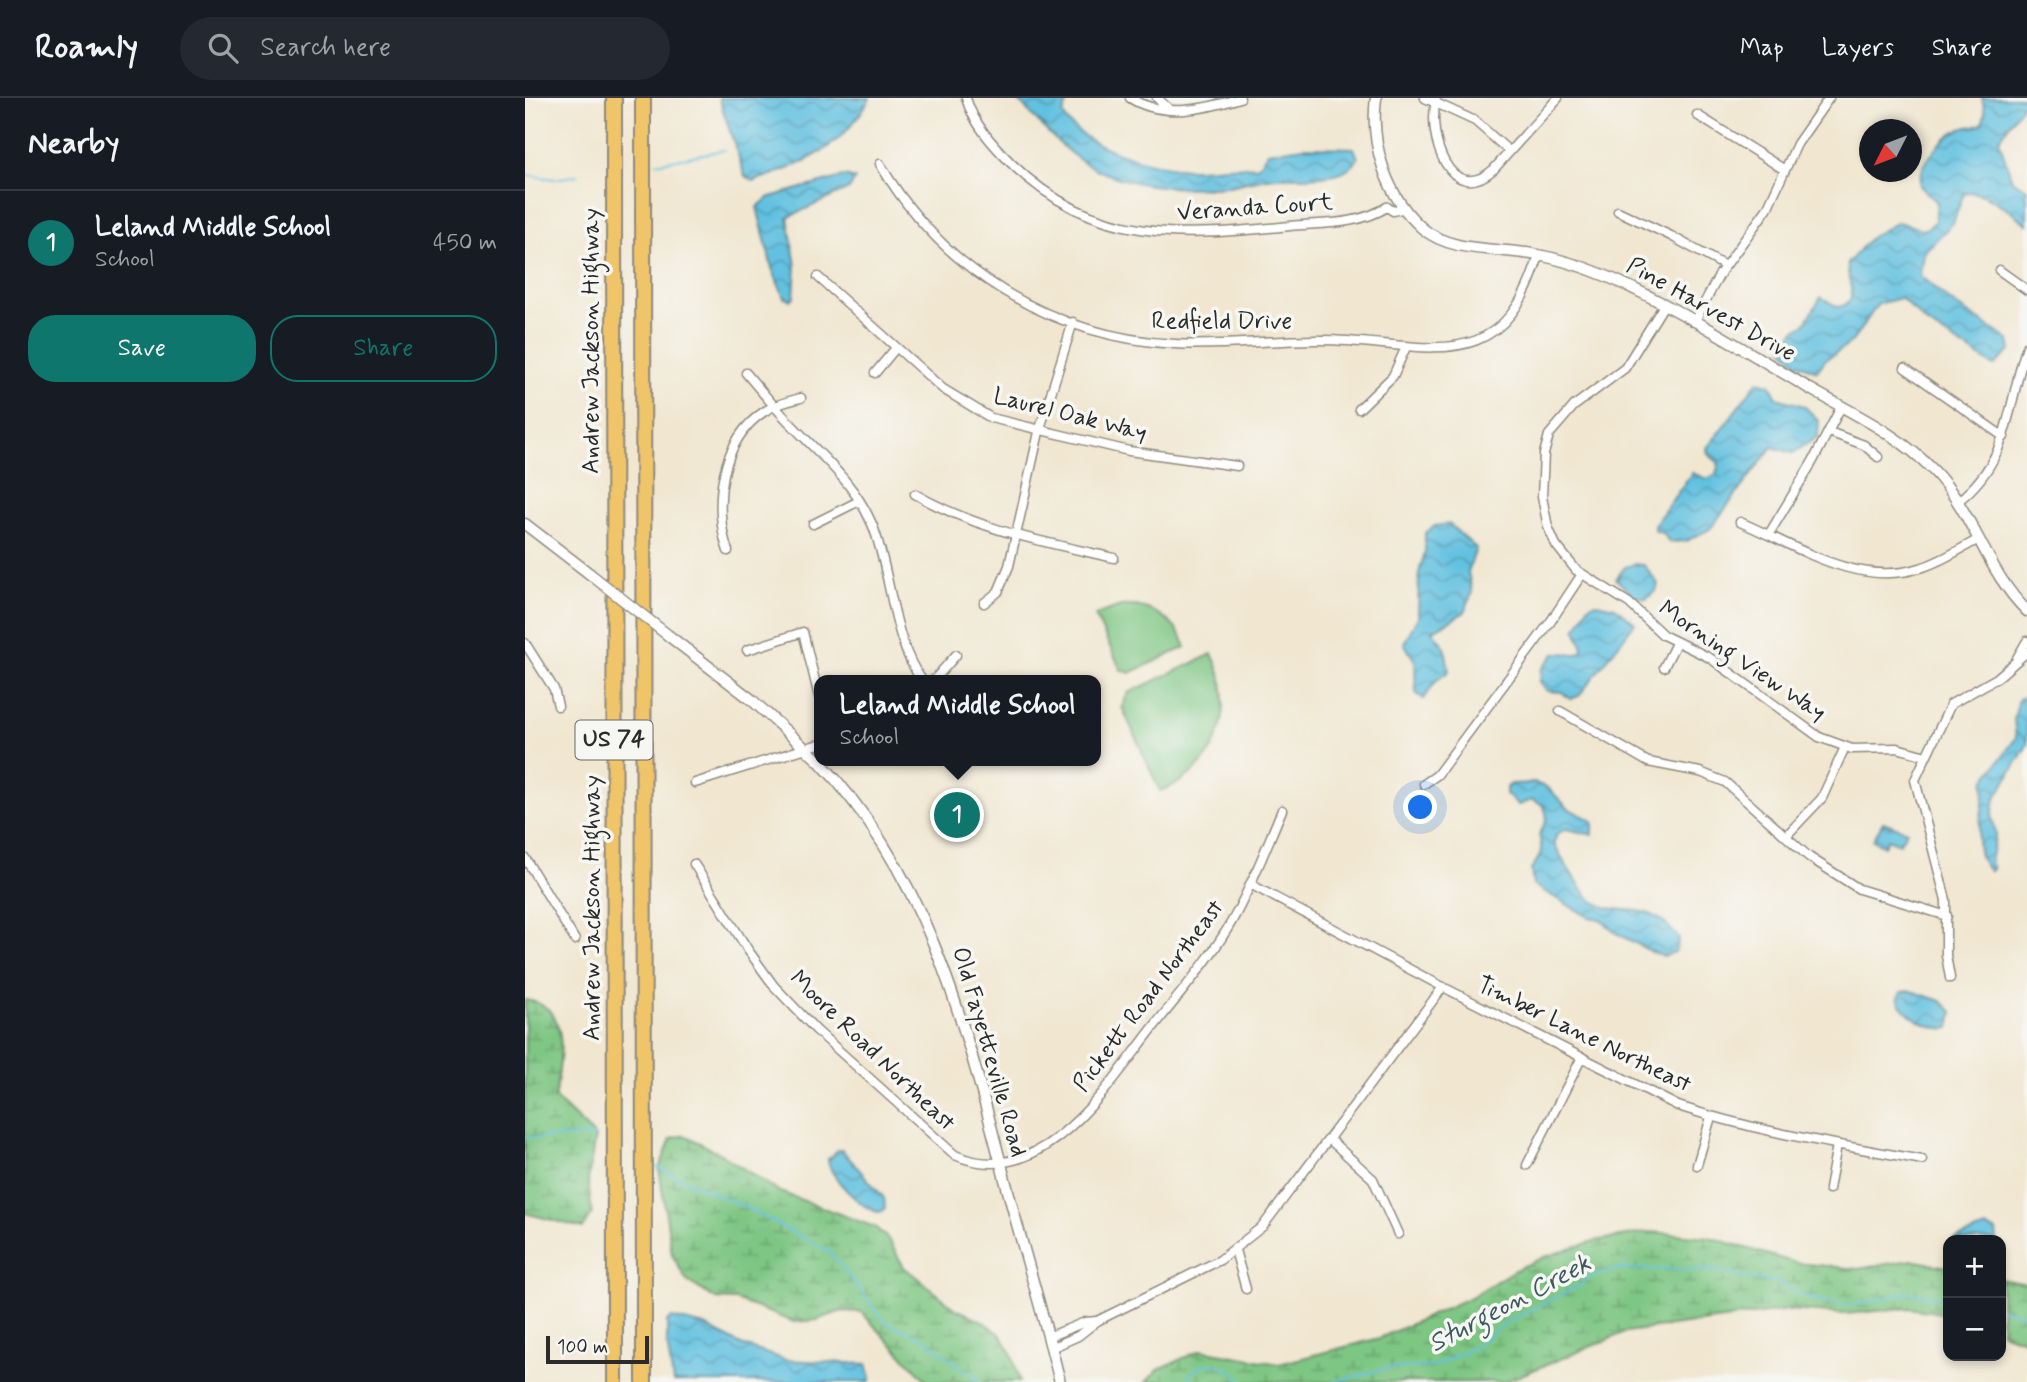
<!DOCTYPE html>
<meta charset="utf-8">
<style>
body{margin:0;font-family:Mynerve,sans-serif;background:#242831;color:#f1f3f6}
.controls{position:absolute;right:21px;bottom:21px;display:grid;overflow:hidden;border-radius:14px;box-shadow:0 4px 10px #0003}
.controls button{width:63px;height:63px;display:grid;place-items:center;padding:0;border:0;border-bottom:2px solid #363941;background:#171b24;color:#f1f3f6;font:35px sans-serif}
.compass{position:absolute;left:1334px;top:21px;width:63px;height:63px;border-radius:50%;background:#171b24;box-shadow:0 4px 10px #0003;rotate:228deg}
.scale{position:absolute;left:21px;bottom:18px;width:103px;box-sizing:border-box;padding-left:7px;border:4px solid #2b2b2b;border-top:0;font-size:19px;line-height:24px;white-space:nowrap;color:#2b2b2b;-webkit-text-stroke:5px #f6f6f2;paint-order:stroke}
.you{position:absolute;left:896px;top:710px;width:24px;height:24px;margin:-18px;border:5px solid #fff;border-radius:50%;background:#1a73e8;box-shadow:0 0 0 10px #1a73e833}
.badge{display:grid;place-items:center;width:46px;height:46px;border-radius:50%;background:#0f766e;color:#fff;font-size:23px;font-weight:700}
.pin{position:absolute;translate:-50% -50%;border:4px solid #fff;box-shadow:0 2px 7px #0006}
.popup{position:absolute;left:289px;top:577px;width:287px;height:91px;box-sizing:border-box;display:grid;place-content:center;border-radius:14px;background:#171b24;filter:drop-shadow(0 2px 5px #0005);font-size:23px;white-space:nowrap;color:#9ea1a6}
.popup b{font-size:26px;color:#f1f3f6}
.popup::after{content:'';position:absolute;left:50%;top:100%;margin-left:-14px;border:14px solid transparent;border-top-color:#171b24}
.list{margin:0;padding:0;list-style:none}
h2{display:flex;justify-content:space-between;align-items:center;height:91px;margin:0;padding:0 28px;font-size:30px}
h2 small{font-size:23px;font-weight:400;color:#9ea1a6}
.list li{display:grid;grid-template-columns:46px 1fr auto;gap:21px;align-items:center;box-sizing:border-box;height:105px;padding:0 28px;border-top:2px solid #363941}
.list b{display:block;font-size:26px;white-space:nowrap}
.list p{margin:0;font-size:23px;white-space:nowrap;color:#9ea1a6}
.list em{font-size:23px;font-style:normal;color:#9ea1a6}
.actions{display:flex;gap:14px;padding:21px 28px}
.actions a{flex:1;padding:16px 0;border:2px solid #0f766e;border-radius:28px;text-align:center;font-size:24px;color:#0f766e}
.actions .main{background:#0f766e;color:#fff}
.icon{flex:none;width:38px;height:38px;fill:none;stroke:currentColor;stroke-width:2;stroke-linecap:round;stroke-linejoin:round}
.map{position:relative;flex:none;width:1502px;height:1284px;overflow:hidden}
header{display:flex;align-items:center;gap:42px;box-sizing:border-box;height:98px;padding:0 35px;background:#171b24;border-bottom:2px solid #363941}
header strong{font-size:33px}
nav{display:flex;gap:38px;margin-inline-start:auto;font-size:24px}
.search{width:490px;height:63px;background:#242831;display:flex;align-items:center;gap:18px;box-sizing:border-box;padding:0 24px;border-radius:38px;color:#9ea1a6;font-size:26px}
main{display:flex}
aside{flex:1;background:#171b24}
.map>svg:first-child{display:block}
.wetland{fill:url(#wetland-marsh);stroke:#547857;stroke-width:2}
.pitch{fill:#7ec683;stroke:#547857;stroke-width:2}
.water{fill:url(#water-waves);stroke:#467686;stroke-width:2}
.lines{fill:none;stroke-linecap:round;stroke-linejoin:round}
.stream{stroke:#62c1e0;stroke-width:2}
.minor-casing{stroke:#8e897e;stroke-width:11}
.tertiary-casing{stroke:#8e897e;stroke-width:13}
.motorway-casing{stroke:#8e897e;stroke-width:18}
.minor{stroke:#fff;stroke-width:8}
.tertiary{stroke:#fff;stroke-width:10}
.motorway{stroke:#f0c469;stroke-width:14}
.tertiary-bridge-casing{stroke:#8e897e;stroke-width:13;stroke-linecap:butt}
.tertiary-bridge{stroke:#fff;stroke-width:10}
.labels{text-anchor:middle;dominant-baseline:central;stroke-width:7;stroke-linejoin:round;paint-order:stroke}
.shield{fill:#f6f6f2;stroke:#686867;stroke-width:2}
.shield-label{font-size:23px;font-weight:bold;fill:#2b2b2b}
.street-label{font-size:24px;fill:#2b2b2b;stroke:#f6f6f2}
.water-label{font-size:26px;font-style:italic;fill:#3c5861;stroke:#f6f6f2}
</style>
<header>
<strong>Roamly</strong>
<div class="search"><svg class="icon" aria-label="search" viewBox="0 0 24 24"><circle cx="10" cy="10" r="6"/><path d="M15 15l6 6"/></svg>Search here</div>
<nav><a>Map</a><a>Layers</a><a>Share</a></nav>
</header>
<main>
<aside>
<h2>Nearby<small></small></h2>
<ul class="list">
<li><span class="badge">1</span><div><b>Leland Middle School</b><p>School</p></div><em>450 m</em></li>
</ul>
<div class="actions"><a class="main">Save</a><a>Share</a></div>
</aside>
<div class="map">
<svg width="1502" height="1284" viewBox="0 0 1502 1284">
<defs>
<pattern id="wetland-marsh" width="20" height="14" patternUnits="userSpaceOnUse" patternTransform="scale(1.75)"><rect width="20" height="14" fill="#7ec683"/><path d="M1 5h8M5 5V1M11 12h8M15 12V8" fill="none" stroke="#67a16b"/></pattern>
<pattern id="water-waves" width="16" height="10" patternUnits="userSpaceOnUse" patternTransform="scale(1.75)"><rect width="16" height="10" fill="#62c1e0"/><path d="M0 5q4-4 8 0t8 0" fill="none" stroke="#519db6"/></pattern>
</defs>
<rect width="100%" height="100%" fill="#f6f6f2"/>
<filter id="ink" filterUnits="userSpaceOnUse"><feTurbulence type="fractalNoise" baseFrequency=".0143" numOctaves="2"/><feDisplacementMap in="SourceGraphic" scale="14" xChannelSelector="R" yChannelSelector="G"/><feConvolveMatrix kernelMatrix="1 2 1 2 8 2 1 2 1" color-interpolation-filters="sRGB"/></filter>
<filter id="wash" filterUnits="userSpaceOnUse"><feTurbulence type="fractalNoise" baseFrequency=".00686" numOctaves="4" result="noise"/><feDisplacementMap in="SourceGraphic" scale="28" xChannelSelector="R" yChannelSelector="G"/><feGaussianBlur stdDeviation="1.57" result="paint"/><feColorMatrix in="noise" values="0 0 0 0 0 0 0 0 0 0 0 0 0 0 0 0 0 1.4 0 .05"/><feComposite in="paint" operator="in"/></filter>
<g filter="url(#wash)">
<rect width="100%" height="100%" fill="#f1e7d1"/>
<g class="wetland">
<path d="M0,902C50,907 34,967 30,1000L70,1038L63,1082L67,1116L58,1130L0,1115Z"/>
<path d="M159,1037L191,1053L255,1094L350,1129L363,1141L379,1169L431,1211L456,1222L475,1236L486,1254L495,1284H403L336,1214L317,1213L292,1222L269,1224L211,1202L191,1201L162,1183L147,1157L134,1071L146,1041Z"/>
<path d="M1126,1134L1184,1139L1271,1165L1333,1171L1386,1162L1423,1169V1216L1384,1210L1319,1216L1264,1212L1101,1234L979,1284H621L634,1271L676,1252L754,1266L855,1240L946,1199L988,1173L1019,1159L1069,1143Z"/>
<path d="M1476,1181L1502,1186V1243L1476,1234Z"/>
</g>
<g class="pitch">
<path d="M596,508C625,505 651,522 661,549L605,575L596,572L570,517Z"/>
<path d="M687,556C715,609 693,673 635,693L597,609L603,595Z"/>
</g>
<g class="water">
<path d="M194,0H345C318,49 280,67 228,83L220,78Z"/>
<path d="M491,0H544L538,16C553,48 632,71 667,71C689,71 708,67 732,69L743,54L779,49L829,50L833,60C820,84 778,78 754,79C737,79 719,86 702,88C653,93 593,89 552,60C529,43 511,21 491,0Z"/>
<path d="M1457,0H1502L1474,42L1487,82L1502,91V126C1487,115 1458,90 1439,95L1428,125L1398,155L1395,178L1426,204L1484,242L1486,252L1469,268L1404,227L1376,200L1353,206L1326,245L1301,261L1292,273L1272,265L1258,250L1269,233L1280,226L1296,199L1313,209C1338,205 1320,180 1323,165L1347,138L1373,124L1400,132L1410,124L1412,104L1395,88C1392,68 1417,39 1435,31C1442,28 1450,29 1457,26L1460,16Z"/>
<path d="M321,78L330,81L324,91L263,119L271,168L269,199L265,202L259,200L247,170L232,109L245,99Z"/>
<path d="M1233,283L1245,286L1252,300L1279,308L1294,323L1293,339L1268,355L1247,349L1185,431L1161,443L1144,444L1139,436L1129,432V427L1167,375L1182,381L1191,376L1194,365L1183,356L1182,350Z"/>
<path d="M924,426L951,450L943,474L947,494L940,514L907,533L920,549L924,573L911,583L899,601L891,595L890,563L879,545L893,519L894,475L900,454V435L909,428Z"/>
<path d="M1110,466L1119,467L1133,486L1131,493L1121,501L1107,497L1091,481L1100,469Z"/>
<path d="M1071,505L1090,509L1110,525L1054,598L1045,601L1037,594L1022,593L1015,585L1016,572L1030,555L1052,556L1057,554L1058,549L1051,532L1064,507Z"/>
<path d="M1502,572V647L1470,701L1467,719L1471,735L1465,764L1468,771L1465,773C1440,752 1463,710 1459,683L1491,640L1489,620L1494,601L1501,598L1499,578Z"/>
<path d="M1010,685L1023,690L1044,711L1068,723V737L1041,731L1032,736L1029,745C1033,755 1059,798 1068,803C1100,823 1121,796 1154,841L1150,854L1139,858L1131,856L1093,836L1075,821L1064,819L1008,787L1006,772C1015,759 1019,753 1014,737C1021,724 1025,721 1018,707L1007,702L993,707L981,696V690L986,686Z"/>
<path d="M1358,724L1382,733L1374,746L1363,741L1359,748L1348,742Z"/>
<path d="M1386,893L1416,903L1428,914L1425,930C1408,933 1377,917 1373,899L1376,894Z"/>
<path d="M313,1052H317L359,1100L360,1110L355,1114C340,1115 302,1077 303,1061Z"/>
<path d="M1461,1130L1471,1133L1472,1142H1427Z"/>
<path d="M147,1220L180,1228L216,1247L261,1262L342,1266L346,1280L344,1284H148L142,1245V1224Z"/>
</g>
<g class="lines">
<g class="stream">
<path d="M131,65L199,52"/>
<path d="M0,77L30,81L53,77"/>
<path d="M0,1038L11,1040L70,1038"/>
<path d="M131,1069L222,1110L305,1154L360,1224L398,1240L456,1284"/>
<path d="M1476,1210L1502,1218"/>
<path d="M661,1284C675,1256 702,1265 719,1284"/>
<path d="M809,1284L862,1270L907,1269L946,1251L986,1222L1056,1187L1064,1179L1094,1171L1184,1172L1254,1185L1280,1199L1311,1206L1333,1207L1381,1195L1423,1200"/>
</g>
</g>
</g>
<g filter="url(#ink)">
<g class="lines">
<defs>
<g id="minor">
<path d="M441,0C448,25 468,47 486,65C570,147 658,139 765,128C798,125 834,127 862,109"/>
<path d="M605,0C638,21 681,11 715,0"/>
<path d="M632,0L643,10"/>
<path d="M900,0L950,23L984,53"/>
<path d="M911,3C902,38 925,110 969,71L1033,0"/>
<path d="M1172,17L1260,72"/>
<path d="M355,66C417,172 526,239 650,246C699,249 749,241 798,242C898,243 977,285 1014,157"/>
<path d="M862,109L868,113L880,110"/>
<path d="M1093,113L1146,138L1200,168"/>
<path d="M1474,172L1502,192"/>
<path d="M293,179L418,291L466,320L604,353L712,368"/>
<path d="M1139,207L1100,270L1049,308L1024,337L1019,356L1017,399L1023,429L1031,447L1051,472L1104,505L1138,537L1185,560L1294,639L1327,651L1372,650L1401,658"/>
<path d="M1169,224L1196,174L1242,111L1272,46L1304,0"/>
<path d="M1380,270L1479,339"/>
<path d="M221,275C236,293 251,311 267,327C297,359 329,384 347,426C366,471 367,544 397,582"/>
<path d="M350,275L370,251"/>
<path d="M834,311L868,278L881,249"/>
<path d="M1304,334L1339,347L1353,359"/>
<path d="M390,396C452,432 520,444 589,460"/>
<path d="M1433,403C1486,362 1482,307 1502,248"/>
<path d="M1215,424C1272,448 1332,490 1395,470C1416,464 1435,451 1454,441"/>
<path d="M288,426L334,403"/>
<path d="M1244,436L1288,363L1316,309"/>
<path d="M203,453C187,407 196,341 240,313C251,306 264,303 276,300"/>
<path d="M459,505L473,494L484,468L514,334L548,224"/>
<path d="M0,545L29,591L33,608"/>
<path d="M222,552L278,534L294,599"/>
<path d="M1492,560L1502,543"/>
<path d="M1139,569L1151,545"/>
<path d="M409,582L431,557"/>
<path d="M1035,613L1123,664L1175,674L1200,684L1284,759L1334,791L1422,818"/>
<path d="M170,685L294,646"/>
<path d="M899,686L912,677L1026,523L1057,476"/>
<path d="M1261,738L1297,700L1320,649"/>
<path d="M0,760L50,842"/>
<path d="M169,766L223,852L249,888L291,932L430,1057C518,1096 585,984 631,926C657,893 686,860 707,823C727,788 741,749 757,712"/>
<path d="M725,786L918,889L1153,1008C1232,1034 1316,1047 1397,1062"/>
<path d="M1425,880L1421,857V802L1390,682L1426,606L1472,580L1502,554"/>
<path d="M804,1041L848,1081L873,1136"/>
<path d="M1002,1067L1057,959"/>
<path d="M1172,1067L1186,1019"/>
<path d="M1304,1091L1312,1047"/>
<path d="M710,1152L721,1191"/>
<path d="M523,1239L560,1224L572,1223"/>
<path d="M526,1250L553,1238L572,1223L695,1162L738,1128L918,889"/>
</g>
<g id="tertiary">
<path d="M851,0C845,46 861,98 897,130C927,156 975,149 1013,157C1044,163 1074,174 1103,188C1166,218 1226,256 1287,292C1329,316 1375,337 1409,373C1449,415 1461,473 1502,513"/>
<path d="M0,426L65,476"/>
<path d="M144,538L227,602L294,663"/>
<path d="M294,663C408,783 441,934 482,1089C499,1154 519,1219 535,1284"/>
</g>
<g id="motorway">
<path d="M89,0L90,1284"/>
<path d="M118,0L119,1284"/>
</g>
</defs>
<use href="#minor" class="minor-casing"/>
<use href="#tertiary" class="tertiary-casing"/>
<use href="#motorway" class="motorway-casing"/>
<use href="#minor" class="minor"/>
<use href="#tertiary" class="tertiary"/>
<use href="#motorway" class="motorway"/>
<defs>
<path id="tertiary-bridge" d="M65,476L144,538"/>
</defs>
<use href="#tertiary-bridge" class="tertiary-bridge-casing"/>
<use href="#tertiary-bridge" class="tertiary-bridge"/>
</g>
</g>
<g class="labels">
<rect class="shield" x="50.5" y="622.5" width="77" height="39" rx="5"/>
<g class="shield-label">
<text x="89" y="642">US 74</text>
</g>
<g class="street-label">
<text transform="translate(730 110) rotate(-4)">Veranda Court</text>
<text transform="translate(1186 212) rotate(29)">Pine Harvest Drive</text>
<text x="697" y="223">Redfield Drive</text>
<text transform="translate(66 243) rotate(-90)">Andrew Jackson Highway</text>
<text transform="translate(545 317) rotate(14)">Laurel Oak Way</text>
<text transform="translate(1217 563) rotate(34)">Morning View Way</text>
<text transform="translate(67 810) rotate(-90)">Andrew Jackson Highway</text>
<text transform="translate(624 898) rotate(-53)">Pickett Road Northeast</text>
<text transform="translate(1059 937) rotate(26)">Timber Lane Northeast</text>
<text transform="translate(347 953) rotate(44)">Moore Road Northeast</text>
<text transform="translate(464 954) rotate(74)">Old Fayetteville Road</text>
</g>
<g class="water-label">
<text transform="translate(985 1206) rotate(-28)">Sturgeon Creek</text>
</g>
</g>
</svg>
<div class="controls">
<button>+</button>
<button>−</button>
</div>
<svg class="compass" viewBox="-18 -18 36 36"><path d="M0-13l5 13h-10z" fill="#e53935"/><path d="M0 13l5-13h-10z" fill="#9ea1a6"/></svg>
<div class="scale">100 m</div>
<div class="you"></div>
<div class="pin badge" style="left:432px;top:717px">1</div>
<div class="popup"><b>Leland Middle School</b>School</div>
</div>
</main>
